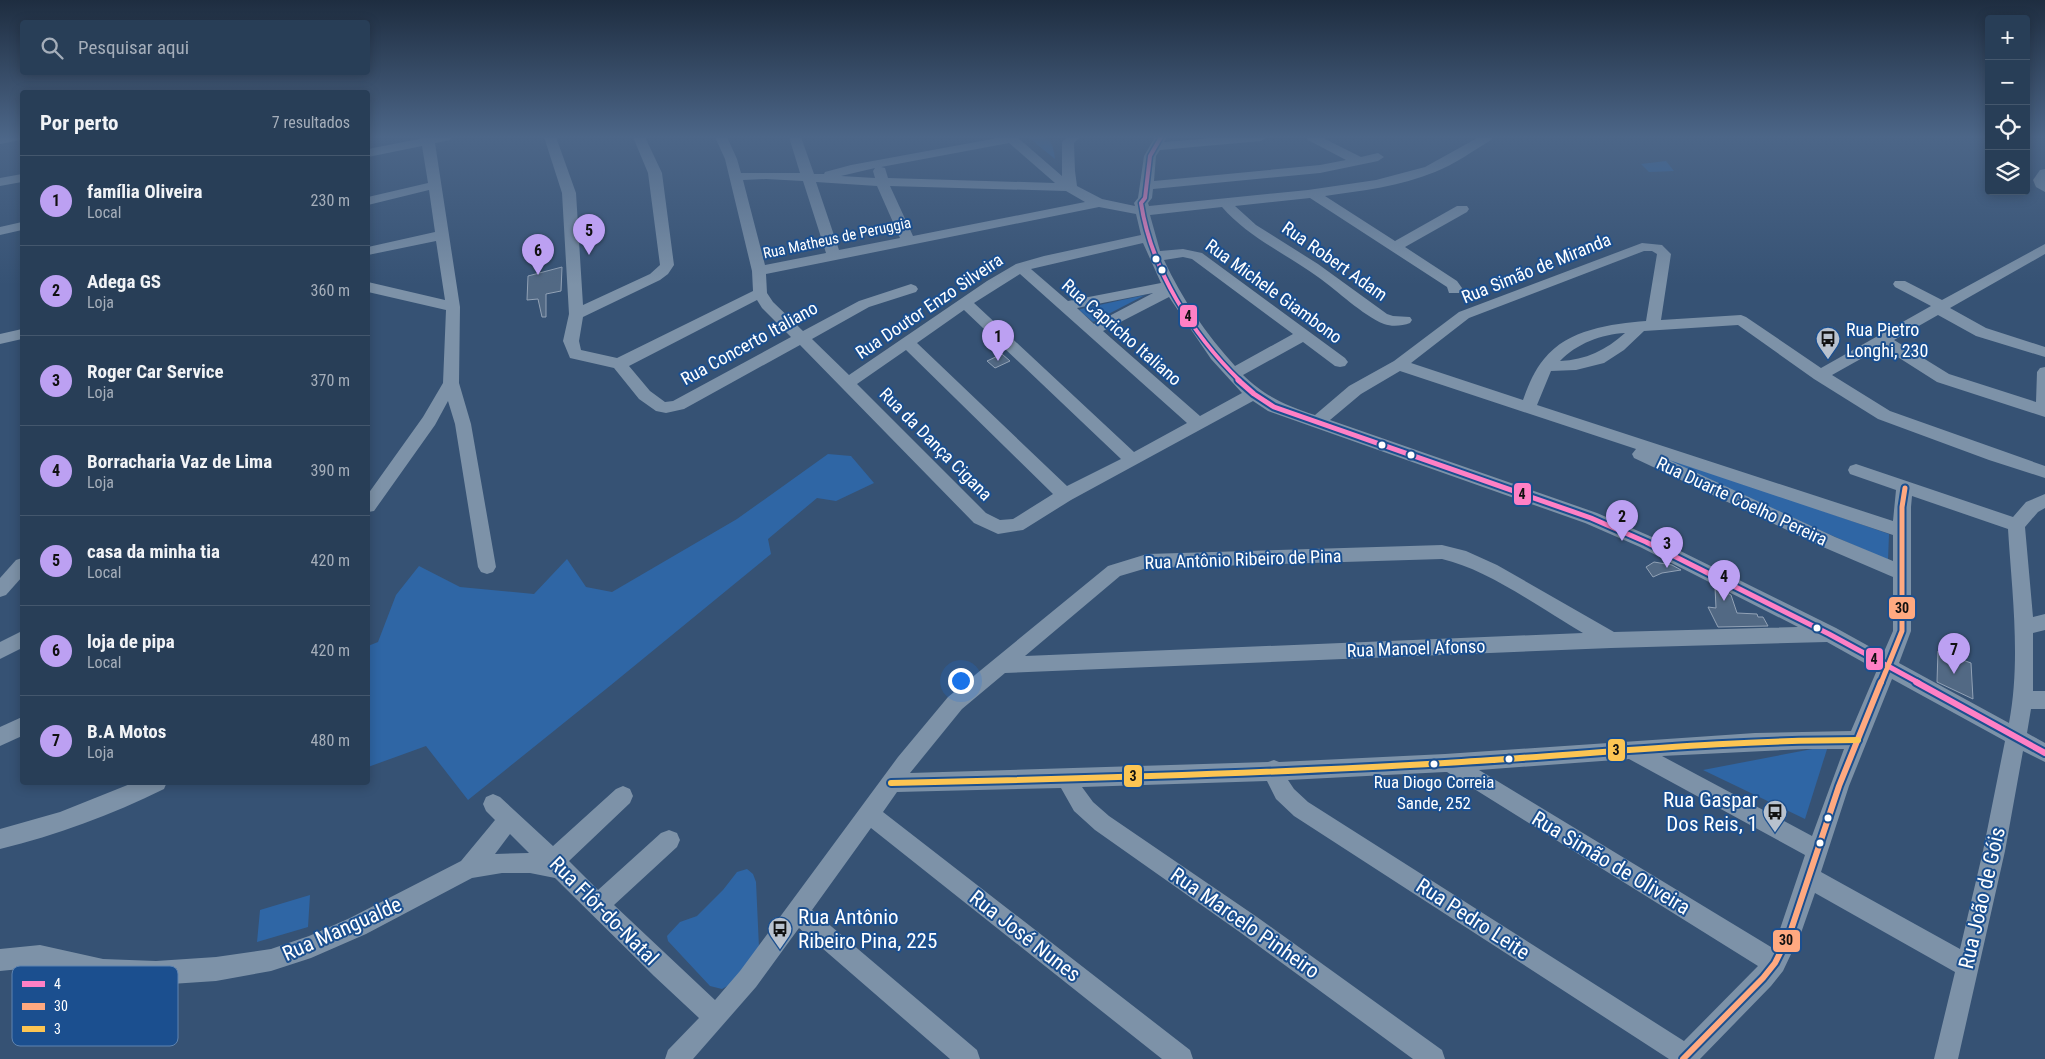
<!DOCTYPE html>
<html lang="pt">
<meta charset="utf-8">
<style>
body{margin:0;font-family:"Roboto Condensed",sans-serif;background:#30455d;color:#f1f3f6}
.controls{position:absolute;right:15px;top:15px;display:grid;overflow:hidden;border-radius:5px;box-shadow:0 2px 12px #0003}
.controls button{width:45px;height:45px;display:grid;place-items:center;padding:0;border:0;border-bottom:1px solid #44576d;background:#283e57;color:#f1f3f6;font:25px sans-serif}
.you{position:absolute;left:960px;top:680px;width:18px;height:18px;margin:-12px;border:4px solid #fff;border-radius:50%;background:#1a73e8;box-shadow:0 0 0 8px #1a73e833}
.badge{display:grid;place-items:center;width:32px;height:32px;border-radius:50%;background:#bca0f2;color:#111;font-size:16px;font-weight:700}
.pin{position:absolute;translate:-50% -41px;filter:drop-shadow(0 1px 2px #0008)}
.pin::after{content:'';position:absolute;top:26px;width:18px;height:15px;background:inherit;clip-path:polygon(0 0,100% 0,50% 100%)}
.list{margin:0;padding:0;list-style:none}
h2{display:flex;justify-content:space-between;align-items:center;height:65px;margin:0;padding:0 20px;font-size:21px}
h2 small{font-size:16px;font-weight:400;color:#a5aeba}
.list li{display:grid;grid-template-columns:32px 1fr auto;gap:15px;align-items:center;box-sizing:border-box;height:90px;padding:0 20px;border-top:1px solid #44576d}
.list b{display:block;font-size:19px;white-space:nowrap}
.list p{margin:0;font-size:16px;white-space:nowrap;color:#a5aeba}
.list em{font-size:16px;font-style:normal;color:#a5aeba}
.icon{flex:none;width:28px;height:28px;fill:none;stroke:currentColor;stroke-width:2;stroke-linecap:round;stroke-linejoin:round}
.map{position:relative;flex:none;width:2045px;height:1059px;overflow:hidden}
.search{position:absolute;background:#283e57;box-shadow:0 2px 12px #0003;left:20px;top:20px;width:350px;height:55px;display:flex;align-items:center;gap:12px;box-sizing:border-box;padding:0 18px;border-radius:5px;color:#a5aeba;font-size:19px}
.panel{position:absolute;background:#283e57;box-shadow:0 2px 12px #0003;left:20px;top:90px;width:350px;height:695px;border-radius:5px}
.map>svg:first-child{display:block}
.green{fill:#2f66a5}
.building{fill:#526984;stroke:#92a2b6}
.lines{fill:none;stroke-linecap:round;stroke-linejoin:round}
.minor{fill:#7d92a8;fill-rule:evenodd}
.bus-1-far2-casing{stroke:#1b4f8f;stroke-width:7}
.bus-1-far1-casing{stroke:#1b4f8f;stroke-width:9}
.bus-1-casing{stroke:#1b4f8f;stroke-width:10}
.bus-2-far1-casing{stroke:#1b4f8f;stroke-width:9}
.bus-2-casing{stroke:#1b4f8f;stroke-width:10}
.bus-3-casing{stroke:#1b4f8f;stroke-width:10}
.bus-1-far2{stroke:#ff80c5;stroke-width:4}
.bus-1-far1{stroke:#ff80c5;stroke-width:5}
.bus-1{stroke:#ff80c5;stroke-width:6}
.bus-2-far1{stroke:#ffa980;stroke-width:5}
.bus-2{stroke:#ffa980;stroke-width:6}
.bus-3{stroke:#fcc553;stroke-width:6}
.bus-dot{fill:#fff;stroke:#1b4f8f;stroke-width:2}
.labels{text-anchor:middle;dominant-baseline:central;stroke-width:4;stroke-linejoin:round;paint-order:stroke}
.far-street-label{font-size:15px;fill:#fff;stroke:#1b4f8f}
.bus-label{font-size:17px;fill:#fff;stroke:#1b4f8f}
.street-label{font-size:18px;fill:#fff;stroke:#1b4f8f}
.poi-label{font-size:18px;fill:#fff;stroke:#1b4f8f;text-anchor:start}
.near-poi-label{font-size:21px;fill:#fff;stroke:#1b4f8f;text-anchor:end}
.near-street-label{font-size:21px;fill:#fff;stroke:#1b4f8f}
.key{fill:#1b4f8f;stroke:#5f84b1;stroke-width:1}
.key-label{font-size:14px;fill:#fff}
.line-badge{stroke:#1b4f8f;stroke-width:2}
.pale-badge-label{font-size:14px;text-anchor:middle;font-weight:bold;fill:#111}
</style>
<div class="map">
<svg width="2045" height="1059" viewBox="0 0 2045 1059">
<rect width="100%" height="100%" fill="#365274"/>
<g class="green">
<path d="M1028,137C1048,137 1052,137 1055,159Z"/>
<path d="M1666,161L1674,171L1649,172L1641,164Z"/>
<path d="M1145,295L1093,322L1079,310L1081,309Z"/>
<path d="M1648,450L1889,534L1888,560L1675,467Z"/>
<path d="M828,454L851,456L874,483L836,501L817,498L768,539L771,554L611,685L468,800L426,746L368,767V646L378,642L396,595L419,566L460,587L534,594L567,559L586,587L612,592L737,519Z"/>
<path d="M1828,746L1805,819L1703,770Z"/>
<path d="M747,869L753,874L756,882L759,948L745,976L722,989L710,986L668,941L667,936L680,922L697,916L723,890L737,872Z"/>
<path d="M310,895L308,927L257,942L260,910Z"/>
</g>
<g class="building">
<path d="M562,267L561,291L546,294V317H542L538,299L527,300L528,276Z"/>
<path d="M1002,354L1010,361L995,368L987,361Z"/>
<path d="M1654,562L1672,565L1681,570L1662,573L1653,577L1646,567Z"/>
<path d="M1715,587L1731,595L1737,613L1757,614L1758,617H1763L1768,626L1718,627L1708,607L1716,608Z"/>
<path d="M1938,651L1971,663L1973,699L1937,682Z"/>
</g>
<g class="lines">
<g class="minor">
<path d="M0,137H22L20,140L0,144Z"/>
<path d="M429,137H452L450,140L435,143L460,307L459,383L471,424L496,567L493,572L487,574L481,572L478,567L455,424L448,401L435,425L374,511L368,512V494L423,417L443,383L446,310L368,292V282L445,300L436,241L368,255V247L435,232L429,190L368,205V197L428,183L422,146L368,157V149Z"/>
<path d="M544,137H556L576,193L583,305L650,274L660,265L648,173L633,137H645L662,173L674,265L668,274L660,280L583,317L579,341L581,350L617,358L753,291L752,271L725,159L715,137H727L737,159L741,173H800L789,137H801L814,174H824L825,172L851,165L1003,137H1017L1062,176V142L1067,137H1080L1074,143L1075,171L1077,186L1102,199L1135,206L1134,203L1138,198L1144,156L1155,137H1167L1164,142L1225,137H1267L1261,141L1160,150L1156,156L1154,181L1320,165L1346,160L1308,140L1306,137H1321L1361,157L1378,153L1384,157L1378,161L1320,173L1153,189L1152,198L1148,203L1149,206L1308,190L1376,180L1425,167L1479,137H1493L1491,140C1473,151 1455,164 1435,172C1401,186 1361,191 1325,196L1395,241L1457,206H1467L1469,209L1467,212L1405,247L1457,281L1462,288L1459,293H1449L1447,287L1310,198L1235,206L1256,225L1318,264L1387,314L1393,316L1410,317L1412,320L1410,323C1402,326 1392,327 1384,324C1362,315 1338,291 1318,277C1286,254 1248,237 1222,207L1150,215L1160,251L1183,249L1202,253L1345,358L1348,362L1345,366L1340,367L1335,366L1303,342L1243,375C1266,397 1285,405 1315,415L1349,386L1394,361L1459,312L1642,243L1662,245L1671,254L1661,320L1741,315L1746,317L1821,368L1931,306L1895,287L1893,284L1895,281H1905L1942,300L2045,244V254L1950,308L1986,328L2045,347V357L1976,336L1938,315L1894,340L1949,374L2036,402L2037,372L2040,368L2045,367V417L1937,382L1882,347L1832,375L1890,411L2045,466V478L1989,460L1878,419L1814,379L1738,325L1644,331L1624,350L1604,363L1576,370L1551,371L1537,405L1893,521L1896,490L1850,474L1848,470L1850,466L1856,464L1862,466L2013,517L2026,502L2045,494V508L2038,512L2025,527L2033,617L2045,614V630L2033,633V691H2045V709H2031L2027,733L2045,743V762L2023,751L2005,851L1958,1059H1934L1955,972L1815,893L1801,933L1783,971L1771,986L1700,1059H1669L1294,816L1276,799L1267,781L1082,787L1093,802L1109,816L1257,917L1442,1050L1445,1059H1413L1241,933L1095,830L1074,811L1061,788L897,792L883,812L1190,1050L1193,1059H1162L871,828L812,910L977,1050L980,1059H950L799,928L756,987L693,1059H665L668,1050L699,1018L654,976L555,878L530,873H502L472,878L366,934L311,958L271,971L216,981L156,985L103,983L40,967L0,971V949L40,945L103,959L156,961L216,957L271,949L309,936L350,918L461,861L495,820L486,811L483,804L486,797L493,794L500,797L553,846L616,789L623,786L630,789L633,796L630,803L569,861L598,890L661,833L669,830L677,833L680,840L677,847L614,905L715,1000L740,971L898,757L948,697L1108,566L1147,554L1442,545L1466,551L1497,565L1614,632L1798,627L1640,547L1585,523L1268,411L1253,401L1071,500L1023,530L998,534L974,523L800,345L684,409L666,413L656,411L639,399L614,368L570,358L563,341L569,314L562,193ZM1009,143L1055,183L888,178L885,168L881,167ZM875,168L873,171L875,178L841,176ZM766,179L803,181L826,253L765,265L743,180ZM816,182L877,186L900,238L839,250ZM890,186L1066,191L1085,202L913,236ZM1099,207L1136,214L1141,235L1044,256L1016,264L987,281L849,375L812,339L869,307L916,292L918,289L916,286L911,284L859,301L803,331L773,302L767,293L766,274ZM1143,243L1161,283L1068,301L1031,269ZM1644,251H1652L1657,254L1646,321C1611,324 1568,329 1544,359C1534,371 1528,386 1523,400L1411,363L1469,318ZM1183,257L1192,259L1293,334L1235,366C1206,334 1182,299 1164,260ZM1020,274L1187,423L1134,452L974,303ZM1153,293L1094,324L1077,308ZM1169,297L1211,359L1242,393L1200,416L1103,331ZM757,300L762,308L791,337L673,401L665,402L650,391L629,366ZM964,310L1121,459L1067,486L917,343ZM1625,333C1606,350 1586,360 1560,361C1576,344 1602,334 1625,333ZM906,350L1053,494L1013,519L1000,520L986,513L857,384ZM1400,371L1636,449L1632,454L1634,458L1823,547L1893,577V631L1883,654L1836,628L1652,537L1597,513L1330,420L1361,394ZM1669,460L1893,535V561L1835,537ZM1912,496L2008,529C2012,593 2021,660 2009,723L1899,663L1911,631V507ZM1442,559C1487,569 1542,609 1583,633L1025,656L1120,576L1147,568ZM1827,642L1877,670L1851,731L1755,733L1445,754L1279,762L1274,760L1268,762L910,773L962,709L1005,673L1611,648ZM1892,679L2005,741L1983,851L1960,949L1821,872L1849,786ZM1806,749H1844L1812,836L1662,756ZM1629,759L1805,855L1780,929L1771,947L1479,770ZM1445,772H1447L1758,966L1684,1041L1308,802L1294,789L1288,780ZM510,834L529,853L495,854Z"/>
<path d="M2045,169V192L2036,187L2033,180L2040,170Z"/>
<path d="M22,174V182L0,186V178Z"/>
<path d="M22,222V230L0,235V227Z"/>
<path d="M22,329V339L0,344V334Z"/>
<path d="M22,558V577L6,595L0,597V578L16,560Z"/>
<path d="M22,631V648L0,659V642Z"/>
<path d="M22,717V736L0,746V727Z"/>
<path d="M135,782H167L164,789C111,815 57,835 0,849V829L60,812Z"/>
</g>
<defs>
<path id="bus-1-far2" d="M1161,137L1150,156L1145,198L1141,203C1151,269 1192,334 1240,381"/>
<path id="bus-1-far1" d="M1238,380L1254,394L1274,407L1591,518L1646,542L1829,634L1919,683"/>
<path id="bus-1" d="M1916,682L2045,753"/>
<path id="bus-2-far1" d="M1881,683L1902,631V507L1905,488"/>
<path id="bus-2" d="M1683,1059L1763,978L1775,963L1790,933L1839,786L1881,682"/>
<path id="bus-3" d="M891,783C1076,779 1261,774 1445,763C1583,755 1720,740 1858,740"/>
</defs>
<use href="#bus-1-far2" class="bus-1-far2-casing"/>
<use href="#bus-1-far1" class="bus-1-far1-casing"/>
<use href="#bus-1" class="bus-1-casing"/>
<use href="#bus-2-far1" class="bus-2-far1-casing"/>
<use href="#bus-2" class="bus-2-casing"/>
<use href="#bus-3" class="bus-3-casing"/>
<use href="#bus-1-far2" class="bus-1-far2"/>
<use href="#bus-1-far1" class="bus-1-far1"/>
<use href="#bus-1" class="bus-1"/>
<use href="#bus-2-far1" class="bus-2-far1"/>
<use href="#bus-2" class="bus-2"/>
<use href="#bus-3" class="bus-3"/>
</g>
<linearGradient id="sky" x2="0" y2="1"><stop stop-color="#1e2d40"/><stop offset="0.48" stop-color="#4c6688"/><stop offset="1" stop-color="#4c6688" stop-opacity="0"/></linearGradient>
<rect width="2045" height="285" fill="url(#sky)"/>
<defs>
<symbol id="bus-pin" viewBox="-11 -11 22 30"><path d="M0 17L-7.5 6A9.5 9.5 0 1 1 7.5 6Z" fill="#b9c2ce" stroke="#1b4f8f"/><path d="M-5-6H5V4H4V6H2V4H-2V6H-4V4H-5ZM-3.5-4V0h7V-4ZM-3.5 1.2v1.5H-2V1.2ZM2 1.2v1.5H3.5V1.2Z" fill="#111"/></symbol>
</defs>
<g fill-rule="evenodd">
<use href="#bus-pin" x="1814" y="325" width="28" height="38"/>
<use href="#bus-pin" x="1761" y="798" width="28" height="38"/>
<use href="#bus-pin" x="766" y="915" width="28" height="38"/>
</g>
<g class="bus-dot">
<circle cx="1156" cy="259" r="4.5"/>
<circle cx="1162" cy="270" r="4.5"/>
<circle cx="1382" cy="445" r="4.5"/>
<circle cx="1411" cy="455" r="4.5"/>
<circle cx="1817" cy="628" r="4.5"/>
<circle cx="1509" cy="759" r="4.5"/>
<circle cx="1434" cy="764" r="4.5"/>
<circle cx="1828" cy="818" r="4.5"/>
<circle cx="1820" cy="843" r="4.5"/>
</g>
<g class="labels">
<g class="far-street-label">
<text transform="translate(837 238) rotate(-12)">Rua Matheus de Peruggia</text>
</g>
<g class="bus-label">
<text x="1434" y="782">Rua Diogo Correia<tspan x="1434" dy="21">Sande, 252</tspan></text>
</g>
<g class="street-label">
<text transform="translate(1335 261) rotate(35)">Rua Robert Adam</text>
<text transform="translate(1536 268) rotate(-22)">Rua Simão de Miranda</text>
<text transform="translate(1274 291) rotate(36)">Rua Michele Giambono</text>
<text transform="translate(929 306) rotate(-34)">Rua Doutor Enzo Silveira</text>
<text transform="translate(1122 332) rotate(41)">Rua Capricho Italiano</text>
<text transform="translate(749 343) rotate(-29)">Rua Concerto Italiano</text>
<text transform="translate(936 444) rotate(45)">Rua da Dança Cigana</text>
<text transform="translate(1742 501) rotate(25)">Rua Duarte Coelho Pereira</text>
<text transform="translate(1243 559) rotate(-2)">Rua Antônio Ribeiro de Pina</text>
<text transform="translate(1416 648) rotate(-2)">Rua Manoel Afonso</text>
</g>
<g class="poi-label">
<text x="1846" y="329">Rua Pietro<tspan x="1846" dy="21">Longhi, 230</tspan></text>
</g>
<g class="near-poi-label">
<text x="1758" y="800">Rua Gaspar<tspan x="1758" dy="24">Dos Reis, 1</tspan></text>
<text x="798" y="917" text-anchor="start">Rua Antônio<tspan x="798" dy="24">Ribeiro Pina, 225</tspan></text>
</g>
<g class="near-street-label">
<text transform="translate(1611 863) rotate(31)">Rua Simão de Oliveira</text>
<text transform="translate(1982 898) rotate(-77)">Rua João de Góis</text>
<text transform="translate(604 911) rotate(45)">Rua Flôr-do-Natal</text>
<text transform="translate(1473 919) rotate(33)">Rua Pedro Leite</text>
<text transform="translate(1245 923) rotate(35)">Rua Marcelo Pinheiro</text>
<text transform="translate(342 929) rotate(-24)">Rua Mangualde</text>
<text transform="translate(1025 936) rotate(38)">Rua José Nunes</text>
</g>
</g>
<rect x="12" y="966" width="166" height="80" rx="8" class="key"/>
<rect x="22" y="981" width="23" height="6" fill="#ff80c5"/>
<rect x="22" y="1003" width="23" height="7" fill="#ffa980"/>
<rect x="22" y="1026" width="23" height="6" fill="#fcc553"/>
<g class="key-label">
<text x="54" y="989">4</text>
<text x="54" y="1011">30</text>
<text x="54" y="1034">3</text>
</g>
<g class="line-badge">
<rect x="1179" y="304" width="19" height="24" rx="5" fill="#ff80c5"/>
<rect x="1513" y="482" width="19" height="24" rx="5" fill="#ff80c5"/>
<rect x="1888" y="596" width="28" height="24" rx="5" fill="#ffa980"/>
<rect x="1865" y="647" width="19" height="24" rx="5" fill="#ff80c5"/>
<rect x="1607" y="738" width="19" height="24" rx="5" fill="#fcc553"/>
<rect x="1123" y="764" width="20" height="24" rx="5" fill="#fcc553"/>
<rect x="1772" y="929" width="29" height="24" rx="5" fill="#ffa980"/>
</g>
<g class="pale-badge-label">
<text x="1188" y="321">4</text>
<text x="1522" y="499">4</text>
<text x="1902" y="613">30</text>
<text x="1874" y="664">4</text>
<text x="1616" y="755">3</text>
<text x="1133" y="781">3</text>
<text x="1786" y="945">30</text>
</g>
</svg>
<div class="controls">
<button>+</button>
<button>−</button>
<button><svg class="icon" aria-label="locate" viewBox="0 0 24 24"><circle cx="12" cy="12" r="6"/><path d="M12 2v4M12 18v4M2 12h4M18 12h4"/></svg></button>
<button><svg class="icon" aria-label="layers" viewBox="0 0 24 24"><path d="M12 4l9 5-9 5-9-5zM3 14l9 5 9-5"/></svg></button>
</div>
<div class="you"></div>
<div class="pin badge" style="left:998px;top:361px">1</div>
<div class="pin badge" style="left:1622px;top:541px">2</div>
<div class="pin badge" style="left:1667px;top:568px">3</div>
<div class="pin badge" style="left:1724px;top:601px">4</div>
<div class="pin badge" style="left:589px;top:255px">5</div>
<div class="pin badge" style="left:538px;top:275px">6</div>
<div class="pin badge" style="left:1954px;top:674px">7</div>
<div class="search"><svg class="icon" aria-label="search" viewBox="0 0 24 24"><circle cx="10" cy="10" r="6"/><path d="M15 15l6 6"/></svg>Pesquisar aqui</div>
<section class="panel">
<h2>Por perto<small>7 resultados</small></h2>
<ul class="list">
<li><span class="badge">1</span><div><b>família Oliveira</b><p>Local</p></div><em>230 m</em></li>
<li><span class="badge">2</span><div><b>Adega GS</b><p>Loja</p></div><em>360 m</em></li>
<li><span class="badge">3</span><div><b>Roger Car Service</b><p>Loja</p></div><em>370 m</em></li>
<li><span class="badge">4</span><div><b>Borracharia Vaz de Lima</b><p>Loja</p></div><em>390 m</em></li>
<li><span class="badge">5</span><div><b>casa da minha tia</b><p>Local</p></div><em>420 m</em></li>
<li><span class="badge">6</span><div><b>loja de pipa</b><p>Local</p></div><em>420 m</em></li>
<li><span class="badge">7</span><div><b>B.A Motos</b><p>Loja</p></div><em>480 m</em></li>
</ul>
</section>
</div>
